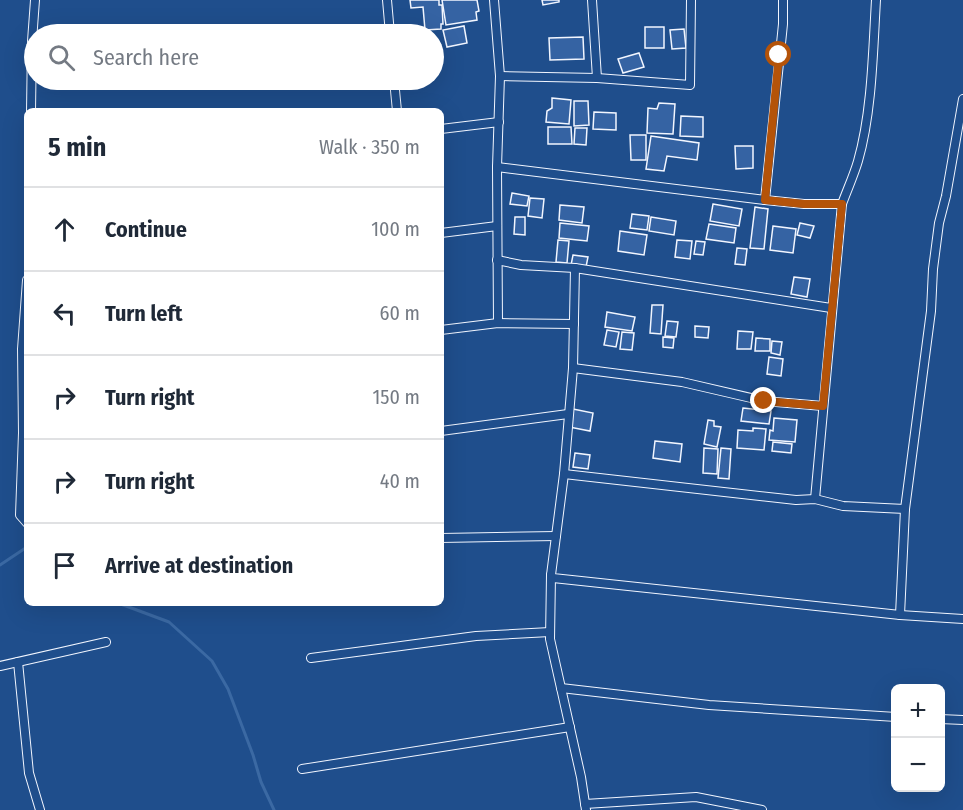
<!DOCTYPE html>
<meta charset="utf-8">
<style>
body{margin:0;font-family:"Fira Sans Condensed",sans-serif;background:#f2f2f3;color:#1f2937}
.controls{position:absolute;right:18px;bottom:18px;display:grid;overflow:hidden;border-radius:9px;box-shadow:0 6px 24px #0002}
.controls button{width:54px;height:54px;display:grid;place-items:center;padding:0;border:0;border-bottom:2px solid #e0e1e3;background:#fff;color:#1f2937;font:30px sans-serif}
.stop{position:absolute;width:18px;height:18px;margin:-14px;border:4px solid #b45309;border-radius:50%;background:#fff}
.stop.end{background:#b45309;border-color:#fff;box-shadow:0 2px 6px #0008}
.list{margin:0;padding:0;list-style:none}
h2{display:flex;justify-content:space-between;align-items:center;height:78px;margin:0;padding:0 24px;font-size:26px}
h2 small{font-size:20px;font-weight:400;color:#747a83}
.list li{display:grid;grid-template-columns:39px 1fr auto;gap:18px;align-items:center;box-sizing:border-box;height:84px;padding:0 24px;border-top:2px solid #e0e1e3}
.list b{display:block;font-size:22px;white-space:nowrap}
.list em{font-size:20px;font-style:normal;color:#747a83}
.icon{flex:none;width:33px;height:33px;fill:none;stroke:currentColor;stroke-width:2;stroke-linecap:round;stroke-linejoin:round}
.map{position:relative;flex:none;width:963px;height:810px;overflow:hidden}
.search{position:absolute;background:#fff;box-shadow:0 6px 24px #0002;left:24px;top:24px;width:420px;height:66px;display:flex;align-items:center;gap:15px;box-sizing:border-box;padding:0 21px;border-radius:33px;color:#747a83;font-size:22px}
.panel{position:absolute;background:#fff;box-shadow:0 6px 24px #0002;left:24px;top:108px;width:420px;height:498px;border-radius:9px}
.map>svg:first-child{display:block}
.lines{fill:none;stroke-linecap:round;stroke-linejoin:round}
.stream{stroke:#3b69a3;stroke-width:3}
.building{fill:#3563a3;stroke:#f2f6ff;stroke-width:1.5}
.minor-casing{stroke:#f2f6ff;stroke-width:10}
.minor{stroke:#1f4e8c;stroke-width:8}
.route{stroke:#b45309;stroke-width:8}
</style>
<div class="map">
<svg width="963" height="810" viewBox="0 0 963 810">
<rect width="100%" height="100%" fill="#1f4e8c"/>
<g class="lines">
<g class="stream">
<path d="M0,565L27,547"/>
<path d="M118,603L169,622L212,661L228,689L253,755L261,782L274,810"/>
</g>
</g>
<g class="building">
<path d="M410,0H439V5H442L443,24H441V29L425,30L423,7L411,8Z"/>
<path d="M442,0H477L479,11L476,12L477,20L446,25Z"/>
<path d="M542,0H559V2L543,5Z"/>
<path d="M464,26L467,43L447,47L443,30Z"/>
<rect x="645" y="27" width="19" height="21"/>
<path d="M684,29L686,48L672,49L670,30Z"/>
<path d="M583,37L584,59L550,60L549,38Z"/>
<path d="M639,53L644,67L623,73L618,59Z"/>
<path d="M552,98L571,100L569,124L546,122L547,111L552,108Z"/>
<path d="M574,101H588L589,125L574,126Z"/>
<path d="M659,103L675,104L673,134L647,133L648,108L657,109Z"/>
<path d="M594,112L616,113V130L593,129Z"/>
<path d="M681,116L703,117V137L680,136Z"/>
<path d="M548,127H571L572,144H548Z"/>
<path d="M575,128H587L586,145L574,144Z"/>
<path d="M630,135H646V160H631Z"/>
<path d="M651,136L699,143L697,160L667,156L664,171L646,169Z"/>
<path d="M735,146H753V168L736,169Z"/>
<path d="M512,193L529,196L527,206L510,204Z"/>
<path d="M530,198L544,199L542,218L528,216Z"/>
<path d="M713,204L742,209L739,226L710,221Z"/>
<path d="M560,205L584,207L582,223L559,220Z"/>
<path d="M755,207L768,209L764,249L750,248Z"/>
<path d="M632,214L649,216L647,230L630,228Z"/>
<path d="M515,217H525V235L514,234Z"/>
<path d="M651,217L676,221L674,235L649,231Z"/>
<path d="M560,223L589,226L587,241L559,238Z"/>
<path d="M800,223L814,226L810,238L797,235Z"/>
<path d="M709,224L736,228L734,243L706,239Z"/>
<path d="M773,226L796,229L793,253L770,250Z"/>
<path d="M620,231L647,235L644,255L618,251Z"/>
<path d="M558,240L569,241L567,263L556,262Z"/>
<path d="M677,240L692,241L690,259L675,257Z"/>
<path d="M696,241L705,242L703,255L694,254Z"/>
<path d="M737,248L747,249L745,265L735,264Z"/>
<path d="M573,255L588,257L586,267L571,265Z"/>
<path d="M794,277L810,279L807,297L791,294Z"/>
<path d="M652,305H663L661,334L650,333Z"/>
<path d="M607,312L635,317L632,331L605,327Z"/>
<path d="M667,321L678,322L676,337L665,336Z"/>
<path d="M695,326L709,327L708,338L695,337Z"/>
<path d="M607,330L619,332L616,347L604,345Z"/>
<path d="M738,331L753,332L751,349H737Z"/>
<path d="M622,332L634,333L632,350L620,349Z"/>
<path d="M663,337L674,338L673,348L663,347Z"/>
<path d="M756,338L770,339V351H755Z"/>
<path d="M772,341L782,342L780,355L771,353Z"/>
<path d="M769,357L783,359L781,376L767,374Z"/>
<path d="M743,408L771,411L769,424L741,421Z"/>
<path d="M573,409L593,413L590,431L569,427Z"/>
<path d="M774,418L797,420L795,442L769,440L770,430L773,431Z"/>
<path d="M708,420L714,421V426L721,427L717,447L704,444Z"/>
<path d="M753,428L766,429L764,450L737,448L738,430L753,431Z"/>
<path d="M655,441L682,444L680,462L653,458Z"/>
<path d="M773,442L792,444L791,453L772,451Z"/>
<path d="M704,448L718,449L717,474L703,473Z"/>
<path d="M721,448L731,449L729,479L718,478Z"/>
<path d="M575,453L590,455L588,469L573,467Z"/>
</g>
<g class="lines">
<defs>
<g id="minor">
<path d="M387,0L390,34"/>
<path d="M494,0L500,76L497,167L498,323"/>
<path d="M592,0L597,78"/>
<path d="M364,34L390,31"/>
<path d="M500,76L597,78L690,85L691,0"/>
<path d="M394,80L397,111"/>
<path d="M31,111L32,41L35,0"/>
<path d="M441,129L499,122"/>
<path d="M497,167L765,200L804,204H842"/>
<path d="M765,200L783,24V0"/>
<path d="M441,233L497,226"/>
<path d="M497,260L521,265L575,268L831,308"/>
<path d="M575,268L573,368L564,474L551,575L553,578L900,615L963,619"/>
<path d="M27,280L22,349L23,433L20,515L27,523"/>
<path d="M441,330L498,323L574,324"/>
<path d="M573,368L682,382L764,401L823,406"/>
<path d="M441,431L568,414"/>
<path d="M564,474L796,500L815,499L843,506L905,509"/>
<path d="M815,499L842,204C847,190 854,175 858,161C872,113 873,50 876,0"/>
<path d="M441,538L556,536"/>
<path d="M551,575L550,639L581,777L586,810"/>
<path d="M900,615L905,509L931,311L933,269L939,223L946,196L963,99"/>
<path d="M311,658L476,636L550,632"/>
<path d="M18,662L29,773L40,810"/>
<path d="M0,666L106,642"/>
<path d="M561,688L709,705L896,717"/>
<path d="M940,719L963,720"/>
<path d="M302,769L570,727"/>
<path d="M585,804L696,797L762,810"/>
</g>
</defs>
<use href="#minor" class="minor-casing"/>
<use href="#minor" class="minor"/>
</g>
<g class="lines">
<path class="route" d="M764,401L823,406L842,204H804L765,200L779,55"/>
</g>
</svg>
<div class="controls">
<button>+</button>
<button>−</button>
</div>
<div class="stop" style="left:779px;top:55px"></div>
<div class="stop end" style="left:764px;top:401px"></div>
<div class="search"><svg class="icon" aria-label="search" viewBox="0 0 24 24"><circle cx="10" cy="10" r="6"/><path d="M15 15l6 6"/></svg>Search here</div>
<section class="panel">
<h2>5 min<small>Walk · 350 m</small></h2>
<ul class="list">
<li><svg class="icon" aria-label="ahead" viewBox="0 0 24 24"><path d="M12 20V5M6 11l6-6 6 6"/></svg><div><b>Continue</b></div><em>100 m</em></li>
<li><svg class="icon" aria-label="left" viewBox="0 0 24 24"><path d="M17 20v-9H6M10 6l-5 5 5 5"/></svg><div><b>Turn left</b></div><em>60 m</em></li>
<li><svg class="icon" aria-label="right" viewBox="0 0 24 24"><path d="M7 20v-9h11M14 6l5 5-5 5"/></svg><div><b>Turn right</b></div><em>150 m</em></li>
<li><svg class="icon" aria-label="right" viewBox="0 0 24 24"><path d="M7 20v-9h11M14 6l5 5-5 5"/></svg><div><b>Turn right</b></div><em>40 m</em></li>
<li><svg class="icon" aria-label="arrive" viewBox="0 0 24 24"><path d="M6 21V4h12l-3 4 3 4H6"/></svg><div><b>Arrive at destination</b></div></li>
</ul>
</section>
</div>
